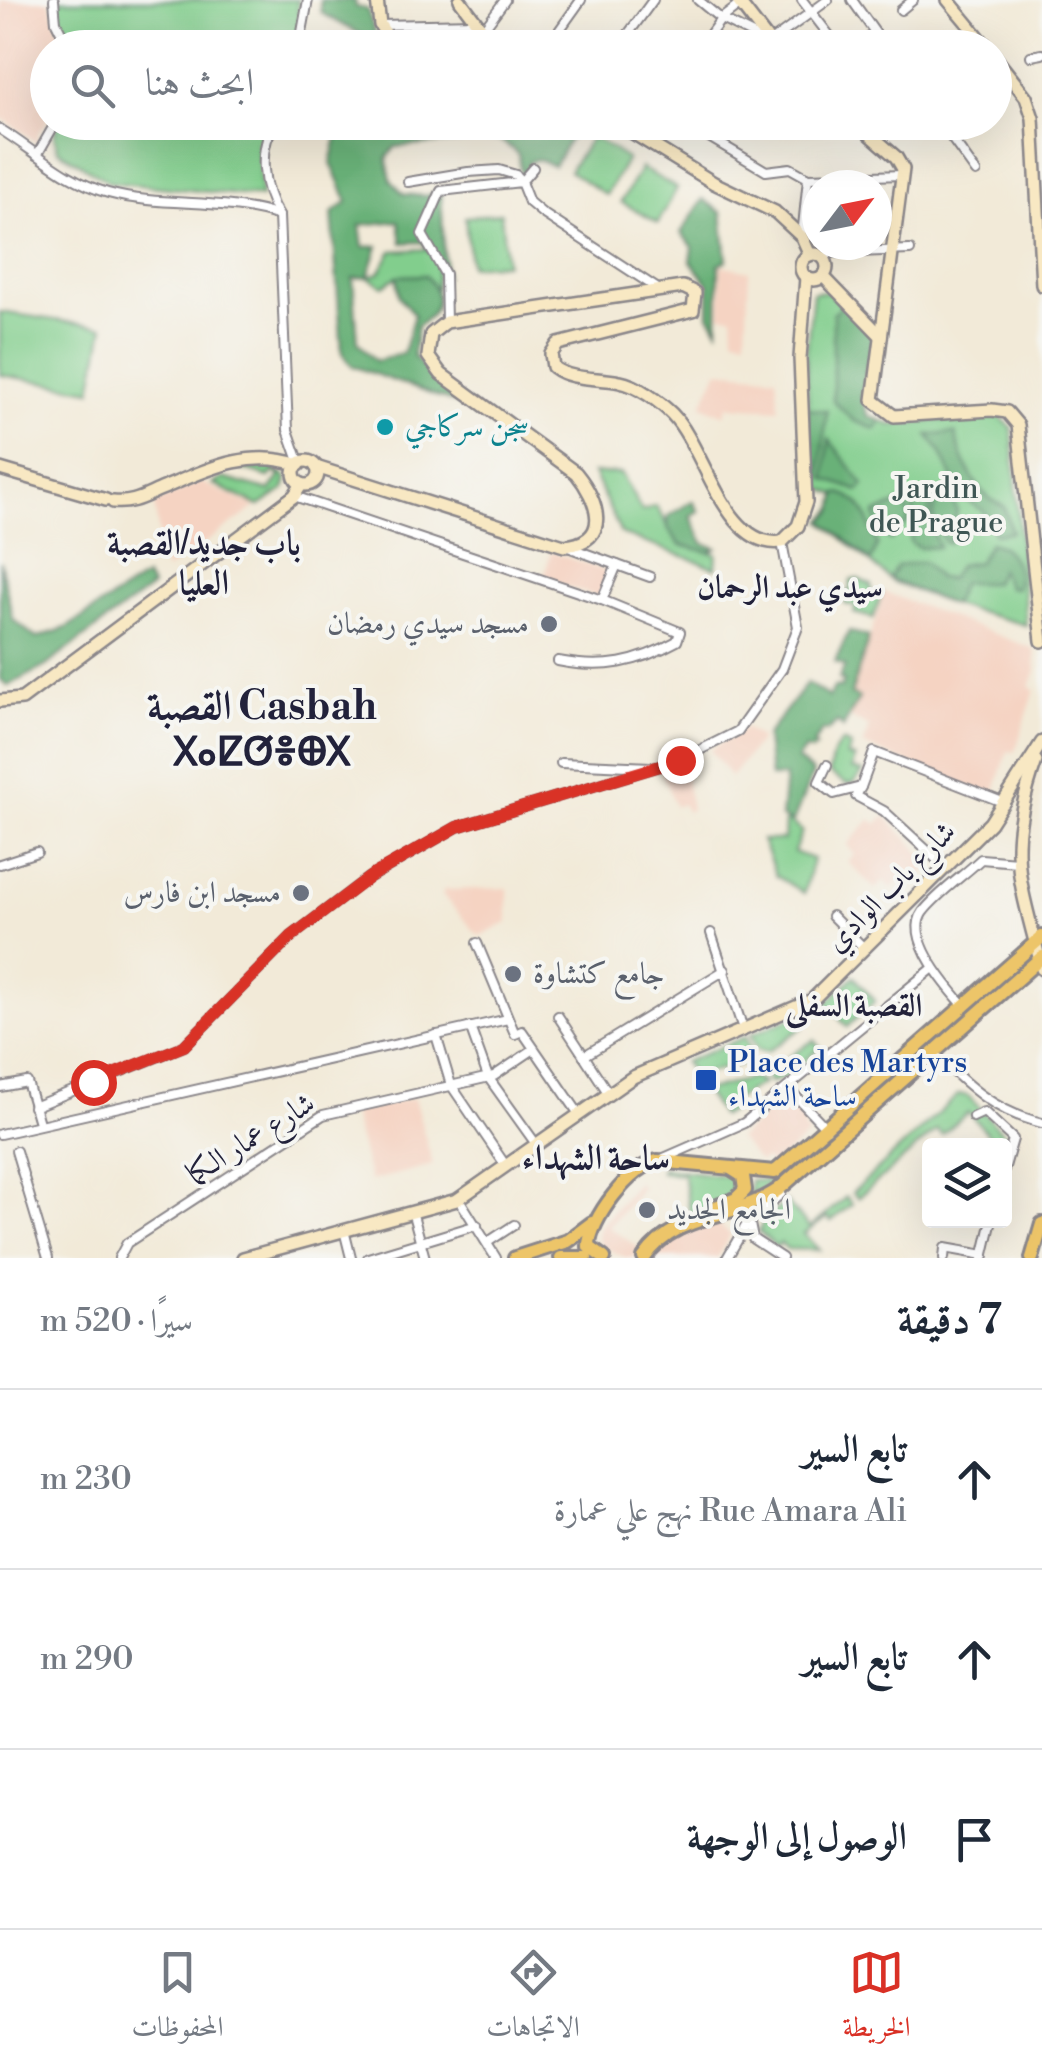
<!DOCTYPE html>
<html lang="ar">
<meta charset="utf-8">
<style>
body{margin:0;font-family:"Libre Bodoni",Amiri,"Noto Sans Tifinagh",serif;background:#f2f2f3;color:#1f2937;direction:rtl}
.controls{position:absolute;right:30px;bottom:30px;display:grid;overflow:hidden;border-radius:10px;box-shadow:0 10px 40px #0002}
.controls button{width:90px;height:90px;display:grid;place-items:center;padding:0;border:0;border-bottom:2px solid #e0e1e3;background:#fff;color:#1f2937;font:50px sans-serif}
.compass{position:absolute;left:802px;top:170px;width:90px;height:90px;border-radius:50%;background:#fff;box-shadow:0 10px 40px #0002;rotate:58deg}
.stop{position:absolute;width:30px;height:30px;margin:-22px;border:8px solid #d93025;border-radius:50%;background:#fff}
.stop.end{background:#d93025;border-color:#fff;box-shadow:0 2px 10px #0008}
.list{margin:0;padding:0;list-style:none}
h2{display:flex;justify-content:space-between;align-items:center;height:130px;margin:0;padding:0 40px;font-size:42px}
h2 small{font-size:32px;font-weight:400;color:#747a83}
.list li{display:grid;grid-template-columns:65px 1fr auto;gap:30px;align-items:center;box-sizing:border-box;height:180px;padding:0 40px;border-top:2px solid #e0e1e3}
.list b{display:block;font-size:38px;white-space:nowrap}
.list p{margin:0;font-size:32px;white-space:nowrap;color:#747a83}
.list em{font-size:32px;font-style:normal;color:#747a83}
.icon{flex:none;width:55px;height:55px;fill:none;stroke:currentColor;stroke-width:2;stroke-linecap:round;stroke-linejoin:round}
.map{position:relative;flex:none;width:1042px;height:1258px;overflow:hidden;direction:ltr}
.search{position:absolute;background:#fff;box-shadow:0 10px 40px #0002;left:30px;right:30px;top:30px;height:110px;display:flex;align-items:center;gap:25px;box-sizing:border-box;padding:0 35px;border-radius:55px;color:#747a83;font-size:38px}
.sheet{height:670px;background:#fff}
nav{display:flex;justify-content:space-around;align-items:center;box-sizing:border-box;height:140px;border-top:2px solid #e0e1e3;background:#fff;font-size:28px;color:#747a83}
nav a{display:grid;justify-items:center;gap:5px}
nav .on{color:#d93025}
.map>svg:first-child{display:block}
.built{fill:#f5d3c2}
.green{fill:#82ce8d;stroke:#527864;stroke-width:2.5}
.forest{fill:#69b178;stroke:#466a5a;stroke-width:2.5}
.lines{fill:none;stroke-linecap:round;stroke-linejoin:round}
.street-casing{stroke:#8a868a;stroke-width:12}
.secondary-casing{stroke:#8a868a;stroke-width:16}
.primary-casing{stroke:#8a868a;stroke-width:18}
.street{stroke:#fff;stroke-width:8}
.secondary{stroke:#f8e8c3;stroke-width:11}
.primary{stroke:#edc569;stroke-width:12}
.route{stroke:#d93025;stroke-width:12}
.culture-dot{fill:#0f9aa8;stroke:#f6f6f2;stroke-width:4}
.worship-dot{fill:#6b7280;stroke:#f6f6f2;stroke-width:4}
.transit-dot{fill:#1a4fb4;stroke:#f6f6f2;stroke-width:4}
.labels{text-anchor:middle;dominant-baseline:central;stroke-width:8;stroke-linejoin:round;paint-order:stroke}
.culture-label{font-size:30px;fill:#0d838f;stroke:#f6f6f2;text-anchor:start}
.park-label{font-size:30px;fill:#3f5654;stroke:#f6f6f2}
.worship-label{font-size:30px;fill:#5b616d;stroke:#f6f6f2;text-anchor:end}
.street-label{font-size:30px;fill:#22223b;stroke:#f6f6f2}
.transit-label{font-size:30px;fill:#164399;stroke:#f6f6f2;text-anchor:start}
.neighbourhood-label{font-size:32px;font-weight:bold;fill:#22223b;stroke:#f6f6f2}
.quarter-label{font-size:35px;font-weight:bold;fill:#22223b;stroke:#f6f6f2}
.district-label{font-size:40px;font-weight:bold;fill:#22223b;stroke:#f6f6f2}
</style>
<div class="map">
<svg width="1042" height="1258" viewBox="0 0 1042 1258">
<rect width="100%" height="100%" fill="#f6f6f2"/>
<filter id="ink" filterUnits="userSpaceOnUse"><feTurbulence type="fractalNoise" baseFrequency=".01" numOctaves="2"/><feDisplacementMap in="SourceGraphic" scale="20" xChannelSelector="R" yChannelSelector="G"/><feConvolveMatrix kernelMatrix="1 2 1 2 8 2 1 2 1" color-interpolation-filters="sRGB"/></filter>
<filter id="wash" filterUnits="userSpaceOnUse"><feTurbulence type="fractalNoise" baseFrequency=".0048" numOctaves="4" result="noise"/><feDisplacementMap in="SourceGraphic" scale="40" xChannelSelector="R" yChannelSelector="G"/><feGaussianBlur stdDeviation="2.25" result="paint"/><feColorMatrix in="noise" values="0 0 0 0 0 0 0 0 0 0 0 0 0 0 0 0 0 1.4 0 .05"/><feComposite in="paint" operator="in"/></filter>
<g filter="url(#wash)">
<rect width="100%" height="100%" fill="#f2ead8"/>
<g class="built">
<path d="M0,0H49L65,47L48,48L47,101L44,100L47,122L38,133V143L0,117Z"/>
<path d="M721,265L749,271L746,339L734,337L733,316L721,315Z"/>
<path d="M719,370L776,376L779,409L727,406L725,415L702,405Z"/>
<path d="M200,482L256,507L165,571L154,504Z"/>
<path d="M551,552L608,572L599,597L543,579Z"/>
<path d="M884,592L1034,649L1036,670L1030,687L1035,690L1015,752L1008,751L993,797L863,745L869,727L850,718L859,698L851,694Z"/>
<path d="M745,728L761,739L731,777L710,750Z"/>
<path d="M682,762L691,809L687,812L682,804L675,807L661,769Z"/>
<path d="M885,816L933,864L916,880L907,872L892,888L884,881L875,889L848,862L855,855L847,845L871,819L877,824Z"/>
<path d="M508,888V923L479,936L442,895L444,890Z"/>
<path d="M414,1098L433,1165L370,1181L352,1113Z"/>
<path d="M783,1099L807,1121L803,1128L808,1135L771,1166L766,1159L759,1162L738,1138Z"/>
<path d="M637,1183L642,1187L609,1227L639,1248L634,1258H627L601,1246L597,1237L601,1225Z"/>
<path d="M716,1223L731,1234L717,1258H652L660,1245L685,1232Z"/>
</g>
<g class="green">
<path d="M54,0H298L299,26L292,47H75L58,18Z"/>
<path d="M57,123H273L258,141L261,197L109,182L58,150L54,136Z"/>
<path d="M592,136L627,159L606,195L569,171Z"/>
<path d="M641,168L677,188L658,223L621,202Z"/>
<path d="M501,213L506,263L470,266L465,217Z"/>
<path d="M425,249L438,257L436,289L398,276L383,286L368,277L379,273L392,251Z"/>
<path d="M828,291L873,336L861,396L869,416L891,425L997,414L1012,428L1026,625L952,605L893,582L823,521L838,503L836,494L815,487L811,471L806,354L813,292Z"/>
<path d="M0,312L104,327L92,390L0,375Z"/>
<path d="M255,464L272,467L287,478L284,490L259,506L213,484L223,478L270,491L281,475L273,472L269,477L236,467Z"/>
<path d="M593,473L621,474L642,511L656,506L680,545L717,554L716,568L621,534Z"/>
<path d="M858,579L871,585V592L882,593L873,618L854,613L856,606L845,604L846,591L850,592L851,580Z"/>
<path d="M842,742L851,746L847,756L855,758L852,769L863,772L854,783L846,784L829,773L833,754Z"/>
<path d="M785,819L802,831L794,852L813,859L804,893L776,876L762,840H784Z"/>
<path d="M1023,962L1026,964L779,1181L749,1195L750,1180L769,1181L781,1175Z"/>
<path d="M854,976L875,1001L847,1027L826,1003Z"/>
<path d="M794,1017L803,1027L767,1052L757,1050L750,1035Z"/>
<path d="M745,1037L751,1053L745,1063L694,1076L684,1062Z"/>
<path d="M814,1040L820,1047L789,1075L770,1083L766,1078L773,1068Z"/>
<path d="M752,1078L763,1083L732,1101L736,1108L721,1116L704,1091Z"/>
<path d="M959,1094L968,1096L1007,1137L1004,1145H998L968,1112L942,1135L937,1130L858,1198L852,1193Z"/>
<path d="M662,1168L736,1177L741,1182L737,1197L690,1214L683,1174L661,1172Z"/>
<path d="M846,1197L852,1204L831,1221L827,1217L804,1234L819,1250L787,1249L781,1243L776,1247L759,1232L763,1221L786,1202L810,1228Z"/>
</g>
<g class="forest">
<path d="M320,0H355L356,7L367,9L380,47H370L360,34L321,13Z"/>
<path d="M390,122L426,123L427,132L482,122H570L576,127L554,166L537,159L529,162L522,180L518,154L499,139L395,147L387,159L391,180L403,194L425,196L441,191L445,274L423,242L402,243L399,221L360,225L363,247L378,246L368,277L353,278L358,342L376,361L403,353L414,315L399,296L397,276L425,275C444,296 440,311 417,326L413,355L436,382L478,411L352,366L342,353L332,213L348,202L331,163L339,129H389Z"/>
<path d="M703,199L722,213L727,260L719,264L718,329L709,315V285L691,261L693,247L681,233Z"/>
<path d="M843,305L873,336L861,396L868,416L882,421L875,429L854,421L833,401V313Z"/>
<path d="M807,408L827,411L820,479L811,471Z"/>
<path d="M955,433C961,459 977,498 1004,506L1012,532L994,534C985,500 974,513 960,492C948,473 944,452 928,435Z"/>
<path d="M829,439L864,485L859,491L825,479Z"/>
<path d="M950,489L957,511L950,543H945L933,518L936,492Z"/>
<path d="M841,493C868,502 866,521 878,544L871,561L823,521L834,511L837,494Z"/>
<path d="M931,493L929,523L939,547L920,548L910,542L914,526L913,497Z"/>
<path d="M907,499L909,521L890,540L878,529L875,514Z"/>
<path d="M693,501L699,511L691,516L703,543L717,548L710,552L680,545L668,528V516Z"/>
<path d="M990,542C1010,546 1022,569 1016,588L1008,587L1000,570L994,583H962L952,605L889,579L897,566L924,562L938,578L949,579L959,565L978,562Z"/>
<path d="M0,561L13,619L36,638L66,628L145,577L152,587L46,666L8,686L0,679Z"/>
<path d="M849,631L869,637L851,694L859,698L843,728L838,722L826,732L823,730L813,744L816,747L812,751L805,749L797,760L813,773L793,822L781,818L785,777H770L766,736L807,683L829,697L835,687L841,688L844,681L839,679L845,666L835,662Z"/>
</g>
</g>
<g filter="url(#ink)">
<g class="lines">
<defs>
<g id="street">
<path d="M54,0L56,22L69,48"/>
<path d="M698,0L721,19L769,43L828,0"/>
<path d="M802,0L839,48"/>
<path d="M852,0L886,48"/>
<path d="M901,10L913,0"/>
<path d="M380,25L475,23"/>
<path d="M482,31L505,0"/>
<path d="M299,48L308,0"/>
<path d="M560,48L551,42L581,0"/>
<path d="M618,48L653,0"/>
<path d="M700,48L721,19L746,0"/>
<path d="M860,48L874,32"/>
<path d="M1031,56L1042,54"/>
<path d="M276,122C256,149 263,190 279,216L288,430L300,464"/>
<path d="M684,122L766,171L790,168L808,178L903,175"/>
<path d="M940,122L976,172"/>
<path d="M0,129C35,151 68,182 108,193C164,208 223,197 279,216"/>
<path d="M37,155L56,122"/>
<path d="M408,182L468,172L499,170L516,175L521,182L533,168"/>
<path d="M802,237L808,178"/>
<path d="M823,259L830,253L910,250"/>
<path d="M446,322L445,274L422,234L441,191L521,182L529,202L542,213L658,289"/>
<path d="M294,496L602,600L680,632L677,641C637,663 604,670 558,661"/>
<path d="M568,547L650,577"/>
<path d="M602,600L617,565"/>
<path d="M561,763L651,767"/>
<path d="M827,765L819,782L834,794L861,787L856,796L884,811L945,867"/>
<path d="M861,787L874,752L1005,803"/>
<path d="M0,864L37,852"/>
<path d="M832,916L864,948"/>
<path d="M711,933L743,1029"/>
<path d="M477,943L515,1034L522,1031L579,1114"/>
<path d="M965,1007C949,989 904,938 923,912C938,893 963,876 981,859L1017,862"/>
<path d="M558,1016L609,1094"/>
<path d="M470,1027L488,1077L536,1144"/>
<path d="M436,1035L451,1085L506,1166"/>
<path d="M935,1054C969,1087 995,1112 1042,1123"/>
<path d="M584,1056L725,970"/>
<path d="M0,1087L27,1082L39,1123"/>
<path d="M788,1088L827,1129"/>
<path d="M33,1107L184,1046L292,936L368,878L457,827L680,760L738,731L782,669L798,627L782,542"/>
<path d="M973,1117L984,1112L1013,1139L1004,1170"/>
<path d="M0,1134L508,1019"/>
<path d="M16,1151L48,1258"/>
<path d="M664,1158L744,1123L932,969"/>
<path d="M459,1199L496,1258"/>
<path d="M412,1211L425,1258"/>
<path d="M750,1224L753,1239L782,1258"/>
<path d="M344,1230L351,1258"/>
<path d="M488,1242L514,1225"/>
<path d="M119,1258L127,1243L323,1115L494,1076L534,1049"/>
<path d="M368,1258L477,1225"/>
<path d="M727,1258L748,1222L781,1194"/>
<path d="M944,1258L945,1248L984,1255"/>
<path d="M983,1258L992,1220"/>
</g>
<g id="secondary">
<path d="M377,0L380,25L395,48"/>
<path d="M460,0L496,48"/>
<path d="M737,0L774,48"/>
<path d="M948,0L988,48"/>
<path d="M994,56L1026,97L1033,118L1042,285"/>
<path d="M615,122L714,183L775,212L802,237L810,255"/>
<path d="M856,122L896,157L903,169L873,400L894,416L992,410L1007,412L1018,425L1042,641"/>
<circle cx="814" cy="267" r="13"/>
<path d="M823,276L881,336"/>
<circle cx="306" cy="473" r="12"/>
<path d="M316,467L564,546C614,542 597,499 576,473L441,374L428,356L431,334L446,322L683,287L695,293L693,310L558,344L551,354L553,367C571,381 598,377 620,382C637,385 660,402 672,414C705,448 725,550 782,542L798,526L806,502L800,358L806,277"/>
<path d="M0,469L106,500"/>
<path d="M113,502C132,504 143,497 159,490C204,471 249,447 299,465"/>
<path d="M0,701L22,699L294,496L302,484"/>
<path d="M1036,761C1004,851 1020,880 1042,969"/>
<path d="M243,1258L457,1200L633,1077L812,1000L990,823L1042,742"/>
</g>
<g id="primary">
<path d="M718,1206L736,1199L745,1190L743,1176L732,1169"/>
<path d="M515,1258L568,1241L592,1223"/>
<path d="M561,1258H586"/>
<path d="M604,1258L589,1247C588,1221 632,1164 658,1161L775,1172L1042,937"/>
<path d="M644,1258C676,1211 734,1220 778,1190L1042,957"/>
<path d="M1032,1258L1042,1224"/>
</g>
</defs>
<use href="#street" class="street-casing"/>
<use href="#secondary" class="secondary-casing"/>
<use href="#primary" class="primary-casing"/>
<use href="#street" class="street"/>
<use href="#secondary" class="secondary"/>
<use href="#primary" class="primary"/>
</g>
</g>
<g class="lines" filter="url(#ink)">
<path class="route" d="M93,1082L184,1046L292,936L371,876L457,827L680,760"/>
</g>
<circle class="culture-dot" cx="385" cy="427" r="10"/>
<g class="worship-dot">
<circle cx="549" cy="624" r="10"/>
<circle cx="301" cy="893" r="10"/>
<circle cx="513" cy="974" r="10"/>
<circle cx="647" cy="1210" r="10"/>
</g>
<rect class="transit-dot" x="694" y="1068" width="24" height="24" rx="5"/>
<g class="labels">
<g class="culture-label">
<text x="405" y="427">سجن سركاجي</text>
</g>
<g class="park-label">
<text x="936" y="489">Jardin<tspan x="936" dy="34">de Prague</tspan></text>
</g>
<g class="worship-label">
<text x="529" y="624">مسجد سيدي رمضان</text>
<text x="281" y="893">مسجد ابن فارس</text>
<text x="533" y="974" text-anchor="start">جامع كتشاوة</text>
<text x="667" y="1210" text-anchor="start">الجامع الجديد</text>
</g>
<g class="street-label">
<text transform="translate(891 887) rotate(-45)">شارع باب الوادي</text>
<text transform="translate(251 1139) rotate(-32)">شارع عمار الكما</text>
</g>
<g class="transit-label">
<text x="728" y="1063">Place des Martyrs<tspan x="728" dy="34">ساحة الشهداء</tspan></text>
</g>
<g class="neighbourhood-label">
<text x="790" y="588">سيدي عبد الرحمان</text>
<text x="854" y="1006">القصبة السفلى</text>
</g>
<g class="quarter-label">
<text x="204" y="543">باب جديد/القصبة<tspan x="204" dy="40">العليا</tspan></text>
<text x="596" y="1158">ساحة الشهداء</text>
</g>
<g class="district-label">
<text x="262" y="707">القصبة Casbah<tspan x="262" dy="46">ⵝⴰⵇⵚⴻⴲⵝ</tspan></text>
</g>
</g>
</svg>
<div class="controls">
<button><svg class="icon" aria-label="layers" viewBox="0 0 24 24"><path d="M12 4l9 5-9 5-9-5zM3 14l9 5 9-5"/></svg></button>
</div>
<svg class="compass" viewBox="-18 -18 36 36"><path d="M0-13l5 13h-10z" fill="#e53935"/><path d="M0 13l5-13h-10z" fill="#747a83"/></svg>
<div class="stop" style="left:93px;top:1082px"></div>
<div class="stop end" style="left:680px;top:760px"></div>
<div class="search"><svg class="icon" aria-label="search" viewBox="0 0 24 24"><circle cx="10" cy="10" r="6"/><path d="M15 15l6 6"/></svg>ابحث هنا</div>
</div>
<section class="sheet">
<h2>7 دقيقة<small>سيرًا · 520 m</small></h2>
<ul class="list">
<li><svg class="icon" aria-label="ahead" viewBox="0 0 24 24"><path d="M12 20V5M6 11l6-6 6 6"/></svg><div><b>تابع السير</b><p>Rue Amara Ali نهج علي عمارة</p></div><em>230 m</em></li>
<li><svg class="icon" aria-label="ahead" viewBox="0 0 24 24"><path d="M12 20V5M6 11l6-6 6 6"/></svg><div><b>تابع السير</b></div><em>290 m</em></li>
<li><svg class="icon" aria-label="arrive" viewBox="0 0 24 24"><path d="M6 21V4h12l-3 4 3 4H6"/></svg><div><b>الوصول إلى الوجهة</b></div></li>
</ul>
</section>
<nav>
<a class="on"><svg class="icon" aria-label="map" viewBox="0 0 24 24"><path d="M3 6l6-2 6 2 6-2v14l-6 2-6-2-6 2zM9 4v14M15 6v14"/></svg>الخريطة</a>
<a><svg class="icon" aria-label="directions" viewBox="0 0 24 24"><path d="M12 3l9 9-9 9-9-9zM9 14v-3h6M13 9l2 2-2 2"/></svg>الاتجاهات</a>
<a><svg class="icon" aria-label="saved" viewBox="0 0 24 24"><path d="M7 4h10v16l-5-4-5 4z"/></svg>المحفوظات</a>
</nav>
